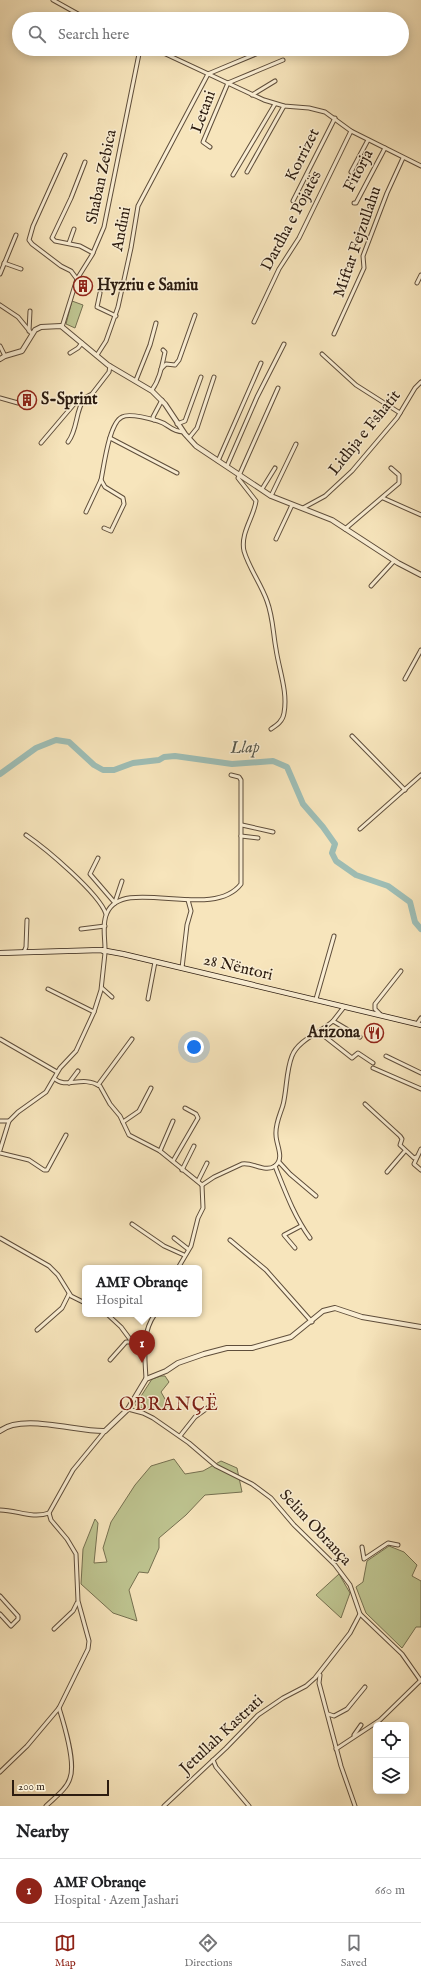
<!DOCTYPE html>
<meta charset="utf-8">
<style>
body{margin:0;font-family:"IM FELL English",serif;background:#f6f6f6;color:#202124}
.controls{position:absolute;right:12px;bottom:12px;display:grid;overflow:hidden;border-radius:6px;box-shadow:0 2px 10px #0003}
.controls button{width:36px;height:36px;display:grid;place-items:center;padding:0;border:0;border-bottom:1px solid #e0e0e0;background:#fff;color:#202124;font:20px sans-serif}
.scale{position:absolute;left:12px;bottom:10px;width:97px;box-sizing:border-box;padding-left:4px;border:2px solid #2c1c10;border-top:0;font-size:11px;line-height:14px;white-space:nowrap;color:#2c1c10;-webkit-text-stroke:3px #faeed3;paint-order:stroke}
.you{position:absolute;left:194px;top:1047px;width:14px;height:14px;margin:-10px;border:3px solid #fff;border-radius:50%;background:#1a73e8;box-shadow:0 0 0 6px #1a73e833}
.badge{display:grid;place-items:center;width:26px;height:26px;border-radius:50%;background:#8f2418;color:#fff;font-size:13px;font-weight:700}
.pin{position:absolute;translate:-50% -33px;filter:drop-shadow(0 1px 2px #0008)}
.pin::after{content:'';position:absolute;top:21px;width:14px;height:12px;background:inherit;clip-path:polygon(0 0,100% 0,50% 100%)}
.popup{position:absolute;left:82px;top:1265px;width:120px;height:52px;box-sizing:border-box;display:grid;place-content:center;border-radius:6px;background:#fff;filter:drop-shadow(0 1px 3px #0005);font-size:13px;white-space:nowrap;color:#757577}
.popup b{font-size:15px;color:#202124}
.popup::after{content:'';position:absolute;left:50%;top:100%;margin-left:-8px;border:8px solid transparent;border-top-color:#fff}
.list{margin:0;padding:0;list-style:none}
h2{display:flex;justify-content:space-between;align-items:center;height:52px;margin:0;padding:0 16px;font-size:17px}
h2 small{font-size:13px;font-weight:400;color:#757577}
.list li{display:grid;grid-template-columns:26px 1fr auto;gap:12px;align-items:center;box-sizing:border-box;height:64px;padding:0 16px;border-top:1px solid #e0e0e0}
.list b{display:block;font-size:15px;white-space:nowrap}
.list p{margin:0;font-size:13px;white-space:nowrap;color:#757577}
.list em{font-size:13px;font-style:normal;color:#757577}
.icon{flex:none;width:22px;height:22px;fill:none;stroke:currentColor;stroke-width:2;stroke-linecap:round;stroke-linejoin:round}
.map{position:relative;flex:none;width:421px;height:1806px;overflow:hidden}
.search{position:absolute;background:#fff;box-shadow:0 2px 10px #0003;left:12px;right:12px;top:12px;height:44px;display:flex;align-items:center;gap:10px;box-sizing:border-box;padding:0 14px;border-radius:22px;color:#757577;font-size:15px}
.sheet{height:116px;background:#fff}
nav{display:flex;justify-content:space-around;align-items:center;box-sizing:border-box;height:56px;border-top:1px solid #e0e0e0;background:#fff;font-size:11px;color:#757577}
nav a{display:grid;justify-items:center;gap:2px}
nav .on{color:#8f2418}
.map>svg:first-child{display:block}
.green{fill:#bec490;stroke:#757050}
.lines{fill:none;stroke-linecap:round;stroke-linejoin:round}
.river{stroke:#9ebeb6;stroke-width:6}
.minor-casing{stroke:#5f4e3b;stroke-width:5}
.tertiary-casing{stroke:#5f4e3b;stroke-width:6}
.secondary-casing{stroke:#2c1c10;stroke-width:6}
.minor{stroke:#faeed3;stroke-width:3}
.tertiary{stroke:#faeed3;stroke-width:4}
.secondary{stroke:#faeed3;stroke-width:4.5}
.labels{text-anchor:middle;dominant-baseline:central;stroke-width:3;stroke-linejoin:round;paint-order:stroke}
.street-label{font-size:16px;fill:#2c1c10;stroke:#faeed3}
.poi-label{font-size:16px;font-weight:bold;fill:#2c1c10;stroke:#faeed3;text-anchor:start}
.water-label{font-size:17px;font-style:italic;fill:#54554a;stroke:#faeed3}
.quarter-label{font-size:18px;letter-spacing:1px;fill:#7a1f14;stroke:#faeed3}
</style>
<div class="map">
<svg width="421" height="1806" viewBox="0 0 421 1806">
<rect width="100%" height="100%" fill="#f7e5bc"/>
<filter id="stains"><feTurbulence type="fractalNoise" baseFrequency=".005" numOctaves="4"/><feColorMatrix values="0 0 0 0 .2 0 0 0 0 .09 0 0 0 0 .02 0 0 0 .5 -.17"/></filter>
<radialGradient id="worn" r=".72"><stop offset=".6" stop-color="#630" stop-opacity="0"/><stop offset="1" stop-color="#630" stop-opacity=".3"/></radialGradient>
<g class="green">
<path d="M72,301L83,305L75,328L66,324Z"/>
<path d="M161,1376H165L169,1382L161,1392L169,1406C158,1411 147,1410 136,1406V1404L152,1379Z"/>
<path d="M174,1459L185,1474L203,1471L221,1461L237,1468L242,1492L205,1495L186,1515L159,1538V1548L148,1573L139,1572L129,1590L137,1621L113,1613L81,1584L83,1549L95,1519L98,1523L94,1563L107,1562L103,1548L111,1522L135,1485L151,1466Z"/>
<path d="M389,1546L404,1552L417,1565L412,1576L421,1581V1627H416L402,1648L366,1613L356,1587L363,1582L367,1561Z"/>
<path d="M339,1574L350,1593L341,1618L316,1595Z"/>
</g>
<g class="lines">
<path class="river" d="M0,774L36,748L56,740L69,742L94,765L103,770H114L133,763L159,760L164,757L175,756L232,764L273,761L287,767L303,804L323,827L335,844L332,853L336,861L356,875L388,886L410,902L415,922L421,929"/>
<defs>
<g id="minor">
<path d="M53,0L87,19"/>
<path d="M155,49L264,100L284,106L309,108L325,112L351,131L421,166"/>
<path d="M208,74L263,51"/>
<path d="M228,83L283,60"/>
<path d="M252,95L275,81"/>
<path d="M210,147L203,142L228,83"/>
<path d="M65,155L33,226L29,240L32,244L61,266L71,271L77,279"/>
<path d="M85,162L71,198L52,238L55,241L80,246L93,253"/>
<path d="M247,172L284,106"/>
<path d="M351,172L368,140"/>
<path d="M233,175L275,104"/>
<path d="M293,201L335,118"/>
<path d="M354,203H356L385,148"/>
<path d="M69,243L74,229"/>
<path d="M4,263L21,269"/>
<path d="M0,274L16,235"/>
<path d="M417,283L421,275"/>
<path d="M100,293L97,307L116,316"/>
<path d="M0,305L18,317L32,334"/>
<path d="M254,322L279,269L299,238L351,131"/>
<path d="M62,327L77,279L92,255L104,227L140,49"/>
<path d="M29,331L30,311"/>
<path d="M334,334L364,268L363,256L387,193L403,158"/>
<path d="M0,346L5,356"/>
<path d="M70,353L78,348L82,343"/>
<path d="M322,354L356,385L400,413"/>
<path d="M97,355L106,341L118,307L131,248L138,206L208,74"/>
<path d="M161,369L166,364L175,365L179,360L195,315"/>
<path d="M136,380L150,345L156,323"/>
<path d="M152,390C160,379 162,365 165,352L163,350"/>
<path d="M0,398L18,403"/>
<path d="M154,420L153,417L162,400"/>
<path d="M177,424L185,421L201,377"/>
<path d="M110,438L177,473"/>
<path d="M189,438L197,428L214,377"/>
<path d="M68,442C78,429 75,412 84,399"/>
<path d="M41,443L75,403L92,394L109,372L110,366"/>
<path d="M218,461L261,363"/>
<path d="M227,466L257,397L284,344"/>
<path d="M262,489L275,468"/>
<path d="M271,496L296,444"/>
<path d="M383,498L421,515"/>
<path d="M303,508L325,496L352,471L397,418L415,388L421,382"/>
<path d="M86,512L101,480"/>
<path d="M104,528L111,531L124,504L123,498L105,487L101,480C104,466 109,423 122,417C129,413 151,419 158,421C169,424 170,431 183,432"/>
<path d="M345,529L399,483V475L391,468"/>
<path d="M276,539L292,505"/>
<path d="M371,586L394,561"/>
<path d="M405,679L421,650"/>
<path d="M271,729C277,725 283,721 284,713C288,692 279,670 276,649C273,633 273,617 267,601C261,584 249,568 244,551C240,533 254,517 256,501L238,478L278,388"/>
<path d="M352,736L405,790"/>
<path d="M242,825L273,832"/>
<path d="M360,829L421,775"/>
<path d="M26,835C45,848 99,893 106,914"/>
<path d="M241,836L258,838"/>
<path d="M98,858L90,874L115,903"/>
<path d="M115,902L122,881"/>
<path d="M81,929L105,926"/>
<path d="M24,952L26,947L27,920"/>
<path d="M182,968L187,925L191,911L188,900"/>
<path d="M102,988L112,997"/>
<path d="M48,989L94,1012"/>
<path d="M148,999L155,962"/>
<path d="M316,999L334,936"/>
<path d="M380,1014L375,1009V1004L401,971"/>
<path d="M333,1021L344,1007"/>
<path d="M417,1024L421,1018"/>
<path d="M319,1032L352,1058L358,1053L373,1063"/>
<path d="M0,1039L57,1072"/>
<path d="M386,1056L421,1073"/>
<path d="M373,1068L421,1089"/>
<path d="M55,1079C66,1089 82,1075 100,1086L110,1104L120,1116L129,1135L160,1151L202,1185"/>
<path d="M69,1083L78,1071"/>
<path d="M98,1085L132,1039"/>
<path d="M365,1104L400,1136L402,1139L400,1145L414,1158L416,1157"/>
<path d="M0,1121H9"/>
<path d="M123,1122L139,1111L151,1088"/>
<path d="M421,1149L414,1164L421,1170"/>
<path d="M0,1150L9,1121L18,1112L46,1092L60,1068L76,1051L94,1012L101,990L105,953L101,950L105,949C105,938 102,923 107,913C123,875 212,922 241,884V780L239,777L231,775"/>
<path d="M160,1151L173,1121"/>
<path d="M0,1153L29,1160L44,1170H47L66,1135"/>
<path d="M173,1161L198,1118L196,1114L185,1108"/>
<path d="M279,1162L290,1174L316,1196"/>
<path d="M275,1166C285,1191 294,1216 310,1238"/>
<path d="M182,1170L194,1146"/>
<path d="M387,1172L405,1151"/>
<path d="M198,1181L207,1163"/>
<path d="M202,1185L214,1177L242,1164C253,1162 265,1173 275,1166C285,1158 276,1145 276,1135C275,1124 280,1115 283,1105C287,1089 286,1071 292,1056C298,1040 321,1032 333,1021L360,1037"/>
<path d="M132,1224L164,1246L184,1255"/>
<path d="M0,1238L49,1266L58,1275L71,1296L85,1303"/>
<path d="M174,1238L188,1249"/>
<path d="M230,1240L266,1270L312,1322"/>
<path d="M295,1248L284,1235L301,1226"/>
<path d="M178,1268L191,1246L198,1218L203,1208L202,1185"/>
<path d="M107,1314L121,1327L144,1358"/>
<path d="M37,1330L62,1308L69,1294"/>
<path d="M110,1360L126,1342H133"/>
<path d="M146,1379C145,1356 141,1334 155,1314"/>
<path d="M128,1409L143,1413L153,1418L189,1443L216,1466L252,1484L271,1498L294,1525L335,1565L350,1585L360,1614L402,1654L421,1681"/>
<path d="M180,1436L195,1417L213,1404"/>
<path d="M0,1510C17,1510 32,1519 49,1513"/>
<path d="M362,1547L364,1559L388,1543L398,1545"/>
<path d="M0,1596L18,1616V1619L11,1626L0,1614"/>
<path d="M54,1629L73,1611L77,1603"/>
<path d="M320,1675L319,1683L341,1766L355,1806"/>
<path d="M328,1714L334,1716L347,1709L365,1687"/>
<path d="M354,1735L361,1725"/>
<path d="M336,1749L380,1720L421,1680"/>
<path d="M213,1760L216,1767L249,1806"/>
<path d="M0,1772L27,1746L59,1708L88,1649L89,1641L78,1601L76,1554L67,1539L51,1520L49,1513L73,1470L105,1431"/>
<path d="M46,1806C54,1798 67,1789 70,1778C76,1762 64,1724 59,1708"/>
<path d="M164,1806L226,1748L258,1715L283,1698L306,1686L315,1678L350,1633L360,1614"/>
</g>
<g id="tertiary">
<path d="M0,359L5,356L22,351L35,330L41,327L61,326L108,365L152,391L165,404L185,434L196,446L271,496L332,520L398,563L421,575"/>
<path d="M0,1431C22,1413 77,1432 105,1431L128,1409L146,1379L166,1371L178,1363L204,1354L227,1348H252L291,1337L323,1311L335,1308L362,1317L421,1327"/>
</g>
<path id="secondary" d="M0,953L101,950L123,954L421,1025"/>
</defs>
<use href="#minor" class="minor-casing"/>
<use href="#tertiary" class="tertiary-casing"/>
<use href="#secondary" class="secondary-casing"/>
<use href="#minor" class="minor"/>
<use href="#tertiary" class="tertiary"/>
<use href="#secondary" class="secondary"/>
</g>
<defs>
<symbol id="building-ring" viewBox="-11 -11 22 22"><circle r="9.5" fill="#faeed3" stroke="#8f2418" stroke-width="1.5"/><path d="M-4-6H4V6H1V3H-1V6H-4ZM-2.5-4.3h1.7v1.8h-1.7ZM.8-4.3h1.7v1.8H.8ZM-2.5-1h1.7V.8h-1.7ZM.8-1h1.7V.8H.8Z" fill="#8f2418"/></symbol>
<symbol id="restaurant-ring" viewBox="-11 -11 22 22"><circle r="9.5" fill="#faeed3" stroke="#8f2418" stroke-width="1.5"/><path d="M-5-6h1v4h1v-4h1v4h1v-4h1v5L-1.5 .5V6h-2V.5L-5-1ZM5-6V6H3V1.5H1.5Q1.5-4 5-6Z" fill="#8f2418"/></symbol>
</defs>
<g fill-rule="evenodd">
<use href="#building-ring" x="72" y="275" width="22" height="22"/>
<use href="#building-ring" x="16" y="389" width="22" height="22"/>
<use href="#restaurant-ring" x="363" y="1022" width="22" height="22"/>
</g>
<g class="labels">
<g class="street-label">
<text transform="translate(204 112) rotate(-70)">Letani</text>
<text transform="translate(303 155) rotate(-63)">Korrizet</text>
<text transform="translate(359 171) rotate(-62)">Fitorja</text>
<text transform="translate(102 177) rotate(-78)">Shaban Zebica</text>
<text transform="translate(292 221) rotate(-62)">Dardha e Pojatës</text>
<text transform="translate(122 229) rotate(-79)">Andini</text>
<text transform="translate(358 242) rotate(-71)">Miftar Fejzullahu</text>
<text transform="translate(365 433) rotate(-51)">Lidhja e Fshatit</text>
<text transform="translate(238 968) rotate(13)">28 Nëntori</text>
<text transform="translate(315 1528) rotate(47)">Selim Obrança</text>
<text transform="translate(222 1735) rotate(-43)">Jetullah Kastrati</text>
</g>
<g class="poi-label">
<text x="97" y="286">Hyzriu e Samiu</text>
<text x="41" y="400">S-Sprint</text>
<text x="360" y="1033" text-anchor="end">Arizona</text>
</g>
<g class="water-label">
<text transform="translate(245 748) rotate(-2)">Llap</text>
</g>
<g class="quarter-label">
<text x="169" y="1405">OBRANÇË</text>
</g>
</g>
<rect width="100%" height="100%" filter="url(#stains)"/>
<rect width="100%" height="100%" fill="url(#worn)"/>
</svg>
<div class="controls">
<button><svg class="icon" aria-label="locate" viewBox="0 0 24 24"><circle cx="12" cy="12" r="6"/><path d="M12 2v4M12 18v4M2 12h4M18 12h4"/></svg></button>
<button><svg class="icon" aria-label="layers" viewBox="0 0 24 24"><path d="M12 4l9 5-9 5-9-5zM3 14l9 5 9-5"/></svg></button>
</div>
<div class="scale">200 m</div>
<div class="you"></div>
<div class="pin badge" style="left:142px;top:1363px">1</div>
<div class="popup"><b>AMF Obranqe</b>Hospital</div>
<div class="search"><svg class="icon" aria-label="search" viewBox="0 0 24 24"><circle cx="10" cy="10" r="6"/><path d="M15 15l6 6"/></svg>Search here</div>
</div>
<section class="sheet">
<h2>Nearby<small></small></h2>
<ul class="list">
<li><span class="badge">1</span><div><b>AMF Obranqe</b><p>Hospital · Azem Jashari</p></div><em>660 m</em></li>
</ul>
</section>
<nav>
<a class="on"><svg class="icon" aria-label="map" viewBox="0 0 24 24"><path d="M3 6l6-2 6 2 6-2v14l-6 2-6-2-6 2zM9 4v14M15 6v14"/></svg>Map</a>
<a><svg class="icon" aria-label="directions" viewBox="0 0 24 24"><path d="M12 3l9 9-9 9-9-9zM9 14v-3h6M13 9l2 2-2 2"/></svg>Directions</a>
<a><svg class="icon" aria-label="saved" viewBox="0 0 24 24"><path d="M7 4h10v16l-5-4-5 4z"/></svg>Saved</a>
</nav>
